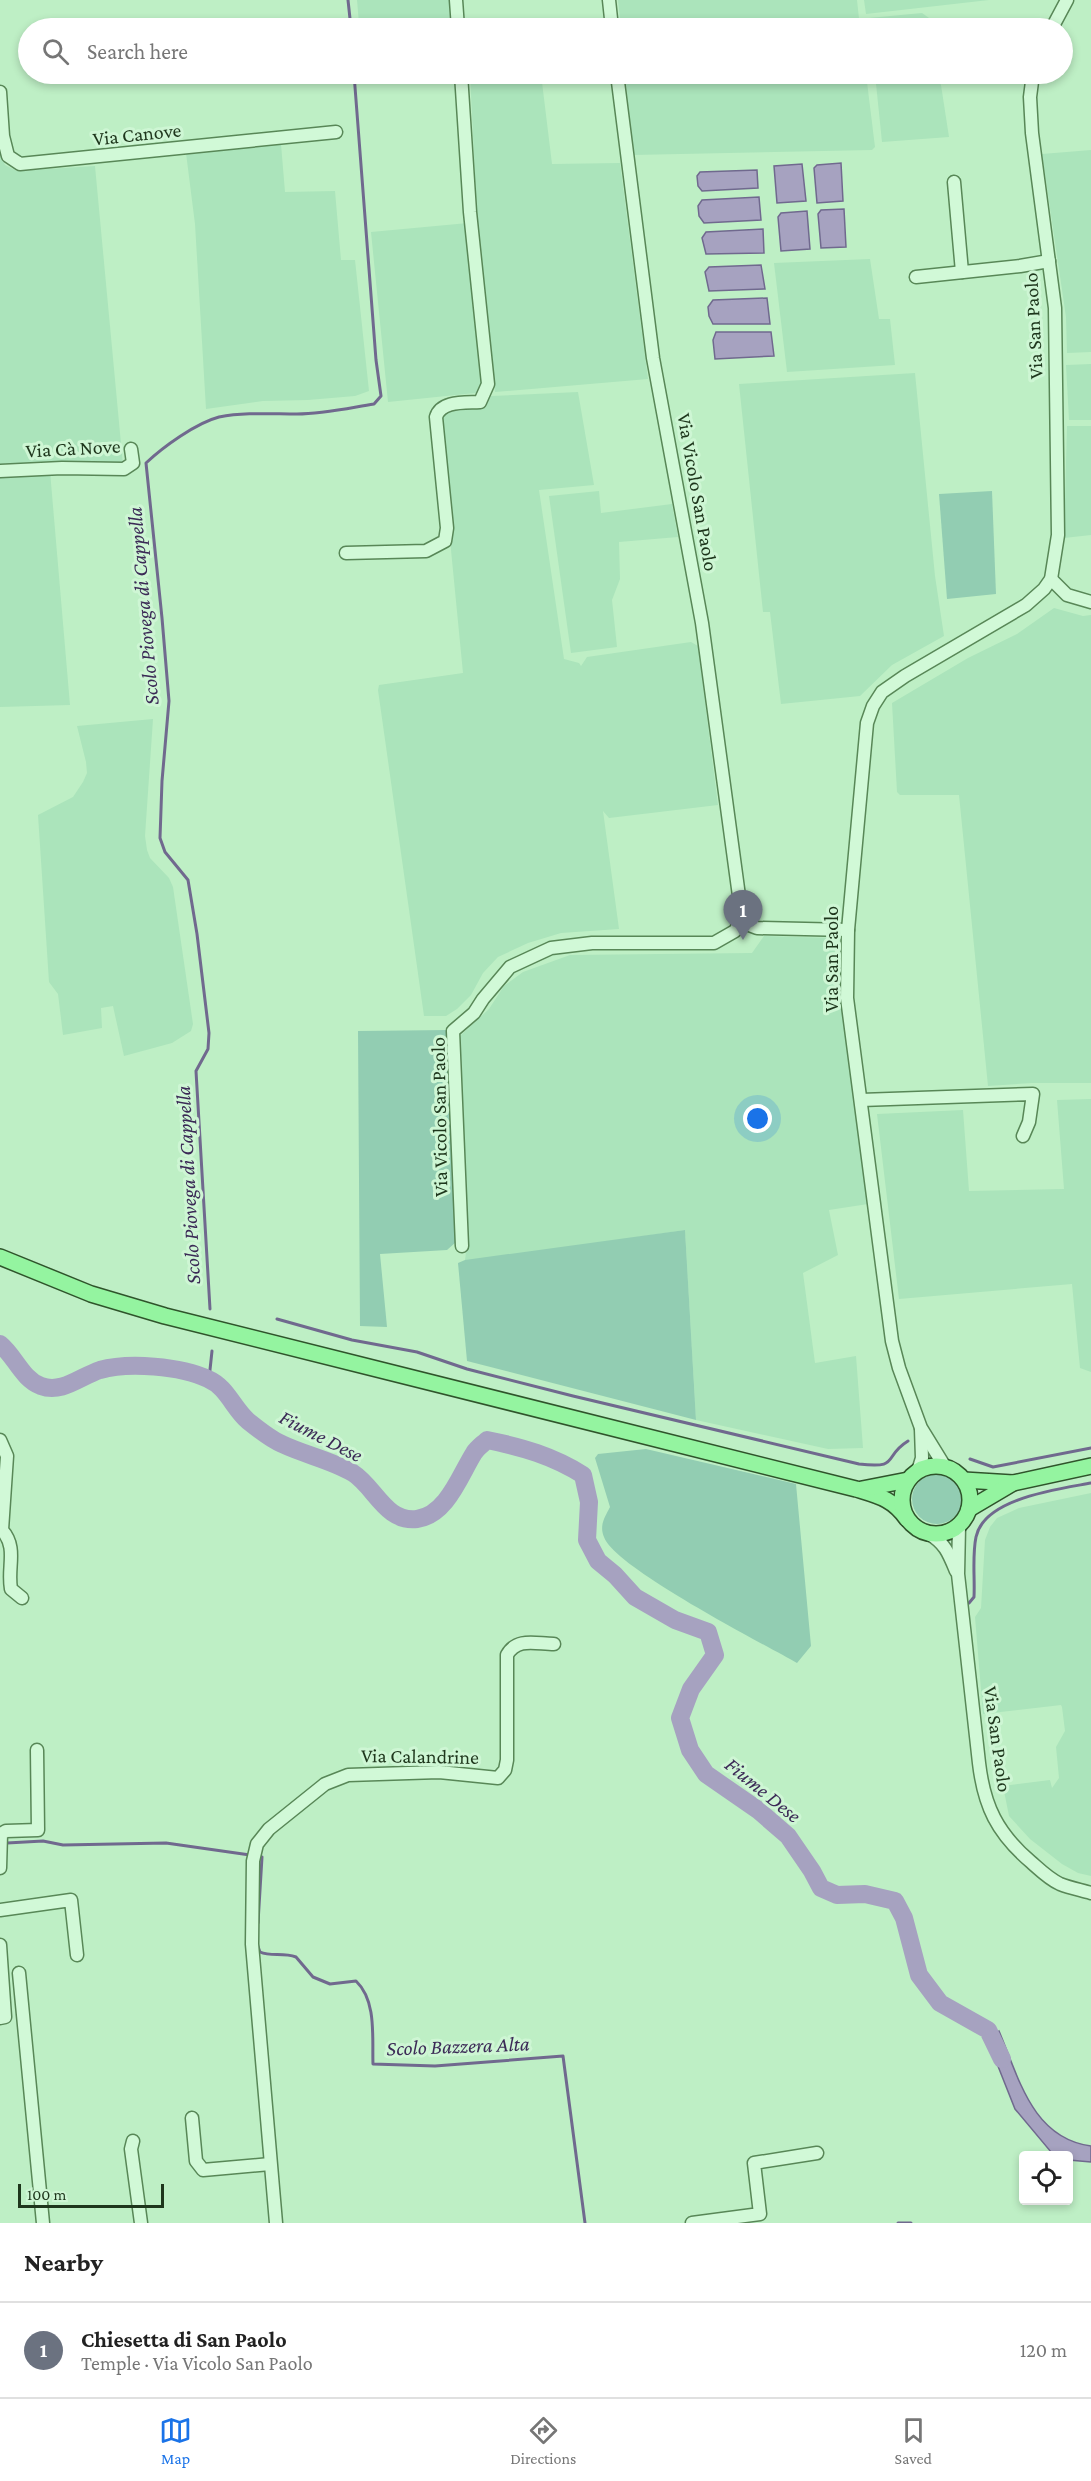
<!DOCTYPE html>
<meta charset="utf-8">
<style>
body{margin:0;font-family:"Crimson Pro",serif;background:#f6f6f6;color:#222}
.controls{position:absolute;right:18px;bottom:18px;display:grid;overflow:hidden;border-radius:6px;box-shadow:0 3px 9px #0003}
.controls button{width:54px;height:54px;display:grid;place-items:center;padding:0;border:0;border-bottom:2px solid #e0e0e0;background:#fff;color:#222;font:30px sans-serif}
.scale{position:absolute;left:18px;bottom:15px;width:146px;box-sizing:border-box;padding-left:6px;border:3px solid #1e361c;border-top:0;font-size:16px;line-height:21px;white-space:nowrap;color:#1e361c;-webkit-text-stroke:4px #cef6d4;paint-order:stroke}
.you{position:absolute;left:758px;top:1119px;width:21px;height:21px;margin:-15px;border:4px solid #fff;border-radius:50%;background:#1a73e8;box-shadow:0 0 0 9px #1a73e833}
.badge{display:grid;place-items:center;width:39px;height:39px;border-radius:50%;background:#1a73e8;color:#fff;font-size:20px;font-weight:700}
.pin{position:absolute;translate:-50% -50px;filter:drop-shadow(0 2px 3px #0008)}
.pin::after{content:'';position:absolute;top:32px;width:21px;height:18px;background:inherit;clip-path:polygon(0 0,100% 0,50% 100%)}
.list{margin:0;padding:0;list-style:none}
h2{display:flex;justify-content:space-between;align-items:center;height:78px;margin:0;padding:0 24px;font-size:26px}
h2 small{font-size:20px;font-weight:400;color:#767676}
.list li{display:grid;grid-template-columns:39px 1fr auto;gap:18px;align-items:center;box-sizing:border-box;height:96px;padding:0 24px;border-top:2px solid #e0e0e0}
.list b{display:block;font-size:22px;white-space:nowrap}
.list p{margin:0;font-size:20px;white-space:nowrap;color:#767676}
.list em{font-size:20px;font-style:normal;color:#767676}
.icon{flex:none;width:33px;height:33px;fill:none;stroke:currentColor;stroke-width:2;stroke-linecap:round;stroke-linejoin:round}
.map{position:relative;flex:none;width:1091px;height:2223px;overflow:hidden}
.search{position:absolute;background:#fff;box-shadow:0 3px 9px #0003;left:18px;right:18px;top:18px;height:66px;display:flex;align-items:center;gap:15px;box-sizing:border-box;padding:0 21px;border-radius:33px;color:#767676;font-size:22px}
.sheet{height:174px;background:#fff}
nav{display:flex;justify-content:space-around;align-items:center;box-sizing:border-box;height:84px;border-top:2px solid #e0e0e0;background:#fff;font-size:16px;color:#767676}
nav a{display:grid;justify-items:center;gap:3px}
nav .on{color:#1a73e8}
.map>svg:first-child{display:block}
.farmland{fill:#abe4bb}
.green{fill:#92cdb2}
.water{fill:#a6a2c0;stroke:#70698e;stroke-width:1.5}
.lines{fill:none;stroke-linecap:round;stroke-linejoin:round}
.stream{stroke:#70698e;stroke-width:3}
.river{stroke:#a6a2c0;stroke-width:18}
.minor-casing{stroke:#588757;stroke-width:15}
.major-casing{stroke:#2f542b;stroke-width:18}
.minor{stroke:#d1f9d7;stroke-width:12}
.major{stroke:#94f4a0;stroke-width:15}
.labels{text-anchor:middle;dominant-baseline:central;stroke-width:6;stroke-linejoin:round;paint-order:stroke}
.street-label{font-size:20px;fill:#1e361c;stroke:#cef6d4}
.water-label{font-size:21px;font-style:italic;fill:#3b2a56;stroke:#cef6d4}
</style>
<div class="map">
<svg width="1091" height="2223" viewBox="0 0 1091 2223">
<rect width="100%" height="100%" fill="#beefc5"/>
<g class="farmland">
<path d="M357,0H454L455,19L359,23Z"/>
<path d="M618,0H857L860,28H621Z"/>
<path d="M864,0H989L866,14Z"/>
<path d="M922,13L929,18L930,28H870L869,18Z"/>
<path d="M470,74H541L552,164L620,163L648,379L495,392L477,218Z"/>
<path d="M625,74H866L875,147L872,150L633,155Z"/>
<path d="M875,74H935L941,85L949,137L882,142Z"/>
<path d="M281,144L285,192L335,191L341,260H355L369,391L355,396L308,400L263,401L206,409L195,224L186,153Z"/>
<path d="M0,145L1,156L5,165L17,171L95,166L123,465L0,467Z"/>
<path d="M1091,150V352L1067,353L1066,317L1042,154Z"/>
<path d="M468,223L485,392L388,402L371,232Z"/>
<path d="M870,259L879,319H890L895,365L787,372L774,263Z"/>
<path d="M1091,364V420H1069L1066,365Z"/>
<path d="M915,373L935,576L944,636L892,665L860,696L781,704L770,612H763L739,384Z"/>
<path d="M578,392L594,485L539,490L564,659L579,663L581,666L587,657L691,642L698,646L718,805L609,818L603,811L619,929L561,933L528,943L498,957L483,973L471,995L457,1009L446,1016H424L378,690L379,685L463,673L451,550L449,501L439,420L446,412L455,409H477L486,406L491,396Z"/>
<path d="M1067,426H1091V535L1064,538Z"/>
<path d="M50,471L70,705L0,707V474Z"/>
<path d="M599,491L601,513L672,504L678,537L619,542L620,579L612,600L617,647L571,653L549,496Z"/>
<path d="M1054,608L1083,616L1091,615V1083H1032L988,1086L959,795H900L897,792L892,703L968,658L1017,634Z"/>
<path d="M153,719L145,836L147,850L150,858L169,878L173,887L193,1024L191,1031L172,1043L124,1056L113,1006L101,1008L102,1028L63,1035L58,994L49,982L38,815L73,797L83,782L87,773L86,762L77,726Z"/>
<path d="M764,936L833,938L868,1204L829,1210L838,1255L803,1273L815,1363L856,1356L863,1448L828,1449L696,1420L685,1230L469,1262L465,1260L467,1245L458,1041L461,1035L489,1009L504,986L523,972L570,955L752,953Z"/>
<path d="M1091,1099V1372L1080,1368L1072,1284L899,1299L877,1114L963,1110L969,1191L1064,1189L1057,1100Z"/>
<path d="M1091,1493V1876L1078,1873L1062,1864L1030,1839L1009,1816L1003,1786L1050,1780L1052,1788L1059,1778L1056,1747L1065,1731L1062,1707L1061,1705L983,1714L975,1617L981,1608L985,1540L990,1527L997,1518L1019,1508Z"/>
</g>
<g class="green">
<path d="M992,491L996,594L947,599L939,494Z"/>
<path d="M448,1030L456,1242L447,1250L380,1254L387,1327L360,1326L358,1031Z"/>
<path d="M685,1230L696,1420L467,1361L458,1263L465,1260Z"/>
<path d="M646,1449L796,1484L811,1646L797,1663C762,1643 615,1568 604,1537C599,1525 605,1517 610,1507L595,1458L598,1454Z"/>
<circle cx="937" cy="1499" r="25"/>
</g>
<g class="water">
<path d="M841,163L843,201L817,203L814,168L817,165Z"/>
<path d="M802,164L806,201L777,203L774,166Z"/>
<path d="M757,170L758,188L702,191L698,186L697,176L700,172Z"/>
<path d="M759,197L761,220L704,223L699,216L698,206L702,200Z"/>
<path d="M844,209L846,247L821,248L818,214L821,210Z"/>
<path d="M807,211L810,249L781,251L778,217L781,213Z"/>
<path d="M763,229L764,253L706,254L702,238L706,232Z"/>
<path d="M761,265L765,289L709,291L705,272L709,267Z"/>
<path d="M767,298L770,324H713L709,316L708,307L713,300Z"/>
<path d="M716,332H771L774,356L715,359L713,340Z"/>
<path d="M999,2031C1019,2078 1032,2138 1091,2146V2162L1069,2160L1068,2156L1057,2155L1051,2152L1015,2109L988,2041Z"/>
</g>
<g class="lines">
<g class="stream">
<path d="M348,0L351,28"/>
<path d="M210,1309L196,1071L208,1049L209,1033L197,934L188,880L165,852L160,838L162,781L169,701L162,618L146,463C163,447 196,423 219,417C245,412 271,414 297,414C323,414 349,408 374,404L381,396L376,360L354,74"/>
<path d="M277,1319L352,1340L417,1352L467,1369L573,1396L859,1464C901,1469 882,1457 908,1441"/>
<path d="M209,1379L212,1351"/>
<path d="M970,1459L993,1467L1091,1448"/>
<path d="M969,1603L974,1597C975,1578 972,1556 976,1537C984,1498 1059,1489 1091,1483"/>
<path d="M7,1843L43,1841L63,1845L166,1843L250,1855"/>
<path d="M257,1856L262,1857L258,1923"/>
<path d="M257,1944L260,1952C271,1957 283,1952 296,1957L313,1977L330,1984L356,1981C377,2001 372,2038 373,2064L435,2066L563,2056L585,2223"/>
<path d="M898,2223H911"/>
</g>
<path class="river" d="M0,1344C15,1356 22,1379 41,1386C62,1394 81,1376 100,1370C128,1362 181,1366 208,1379C227,1387 233,1408 248,1421C258,1429 270,1439 282,1444C305,1455 331,1460 353,1473C375,1487 386,1523 417,1519C447,1515 460,1475 474,1453C477,1448 483,1444 487,1440C522,1447 553,1456 583,1475L589,1502L587,1540L598,1561L615,1575L635,1597L675,1620L708,1632L715,1655L691,1689L680,1718L690,1750L706,1774L758,1810L788,1836L812,1871L821,1888L837,1895L865,1894L895,1901L904,1918L919,1975L940,2003L988,2030L1002,2059"/>
<defs>
<g id="minor">
<path d="M456,0L458,28"/>
<path d="M609,0L612,28"/>
<path d="M1052,28L1067,0"/>
<path d="M0,92L3,136L8,156L20,164L336,132"/>
<path d="M954,182L962,272"/>
<path d="M916,277L1020,266L1049,261"/>
<path d="M0,471L62,468L124,469L133,463L131,449"/>
<path d="M346,553L426,551L445,541L447,528L436,417C441,400 466,403 480,402L488,384L470,212L461,74"/>
<path d="M1051,579L1067,595L1091,602"/>
<path d="M742,918L749,925L757,928L848,930"/>
<path d="M861,1100L1033,1094L1029,1122L1023,1136"/>
<path d="M462,1246L453,1031L474,1013L483,999L510,967L551,948L592,943H714L735,931L742,918L702,623L653,358L617,74"/>
<path d="M0,1440L7,1456L2,1530C18,1548 7,1567 11,1589L22,1598"/>
<path d="M945,1467L921,1428L899,1368L892,1341L847,998L848,930L867,723L873,706L882,692L905,676L1026,605L1044,589L1051,579L1058,535L1055,308L1032,133L1030,97L1033,74"/>
<path d="M918,1471L922,1458L921,1429"/>
<path d="M959,1527L958,1574L979,1763C984,1806 997,1833 1031,1862C1040,1870 1049,1879 1060,1884C1070,1888 1081,1890 1091,1893"/>
<path d="M929,1534C945,1543 949,1554 956,1571"/>
<path d="M0,1868L1,1834L6,1831L38,1830L37,1750"/>
<path d="M0,1910L71,1900L77,1955"/>
<path d="M0,1945L5,2017L0,2018"/>
<path d="M19,1973L43,2223"/>
<path d="M192,2118L196,2161L203,2170L270,2164"/>
<path d="M133,2141L131,2149L141,2223"/>
<path d="M276,2223L252,1944L253,1861L257,1844L269,1829L325,1784L348,1775L439,1772L498,1778L505,1770L507,1760V1655C517,1637 536,1644 554,1644"/>
<path d="M692,2223L760,2214L754,2163L817,2153"/>
</g>
<g id="major">
<path d="M0,1257L91,1294L165,1316L856,1489C879,1496 893,1499 907,1519"/>
<circle cx="936" cy="1500" r="34"/>
<path d="M964,1480L1013,1483L1091,1466"/>
<path d="M862,1489L908,1480"/>
<path d="M969,1509L1013,1483"/>
</g>
</defs>
<use href="#minor" class="minor-casing"/>
<use href="#major" class="major-casing"/>
<use href="#minor" class="minor"/>
<use href="#major" class="major"/>
</g>
<g class="labels">
<g class="street-label">
<text transform="translate(137 134) rotate(-6)">Via Canove</text>
<text transform="translate(1033 326) rotate(-93)">Via San Paolo</text>
<text transform="translate(73 448) rotate(-3)">Via Cà Nove</text>
<text transform="translate(698 492) rotate(80)">Via Vicolo San Paolo</text>
<text transform="translate(831 959) rotate(-90)">Via San Paolo</text>
<text transform="translate(439 1117) rotate(-91)">Via Vicolo San Paolo</text>
<text transform="translate(998 1739) rotate(82)">Via San Paolo</text>
<text transform="translate(420 1756) rotate(1)">Via Calandrine</text>
</g>
<g class="water-label">
<text transform="translate(143 606) rotate(-95)">Scolo Piovega di Cappella</text>
<text transform="translate(188 1185) rotate(-93)">Scolo Piovega di Cappella</text>
<text transform="translate(321 1436) rotate(27)">Fiume Dese</text>
<text transform="translate(763 1790) rotate(39)">Fiume Dese</text>
<text transform="translate(458 2046) rotate(-2)">Scolo Bazzera Alta</text>
</g>
</g>
</svg>
<div class="controls">
<button><svg class="icon" aria-label="locate" viewBox="0 0 24 24"><circle cx="12" cy="12" r="6"/><path d="M12 2v4M12 18v4M2 12h4M18 12h4"/></svg></button>
</div>
<div class="scale">100 m</div>
<div class="you"></div>
<div class="pin badge" style="left:743px;top:940px;background:#6b7280">1</div>
<div class="search"><svg class="icon" aria-label="search" viewBox="0 0 24 24"><circle cx="10" cy="10" r="6"/><path d="M15 15l6 6"/></svg>Search here</div>
</div>
<section class="sheet">
<h2>Nearby<small></small></h2>
<ul class="list">
<li><span class="badge" style="background:#6b7280">1</span><div><b>Chiesetta di San Paolo</b><p>Temple · Via Vicolo San Paolo</p></div><em>120 m</em></li>
</ul>
</section>
<nav>
<a class="on"><svg class="icon" aria-label="map" viewBox="0 0 24 24"><path d="M3 6l6-2 6 2 6-2v14l-6 2-6-2-6 2zM9 4v14M15 6v14"/></svg>Map</a>
<a><svg class="icon" aria-label="directions" viewBox="0 0 24 24"><path d="M12 3l9 9-9 9-9-9zM9 14v-3h6M13 9l2 2-2 2"/></svg>Directions</a>
<a><svg class="icon" aria-label="saved" viewBox="0 0 24 24"><path d="M7 4h10v16l-5-4-5 4z"/></svg>Saved</a>
</nav>
